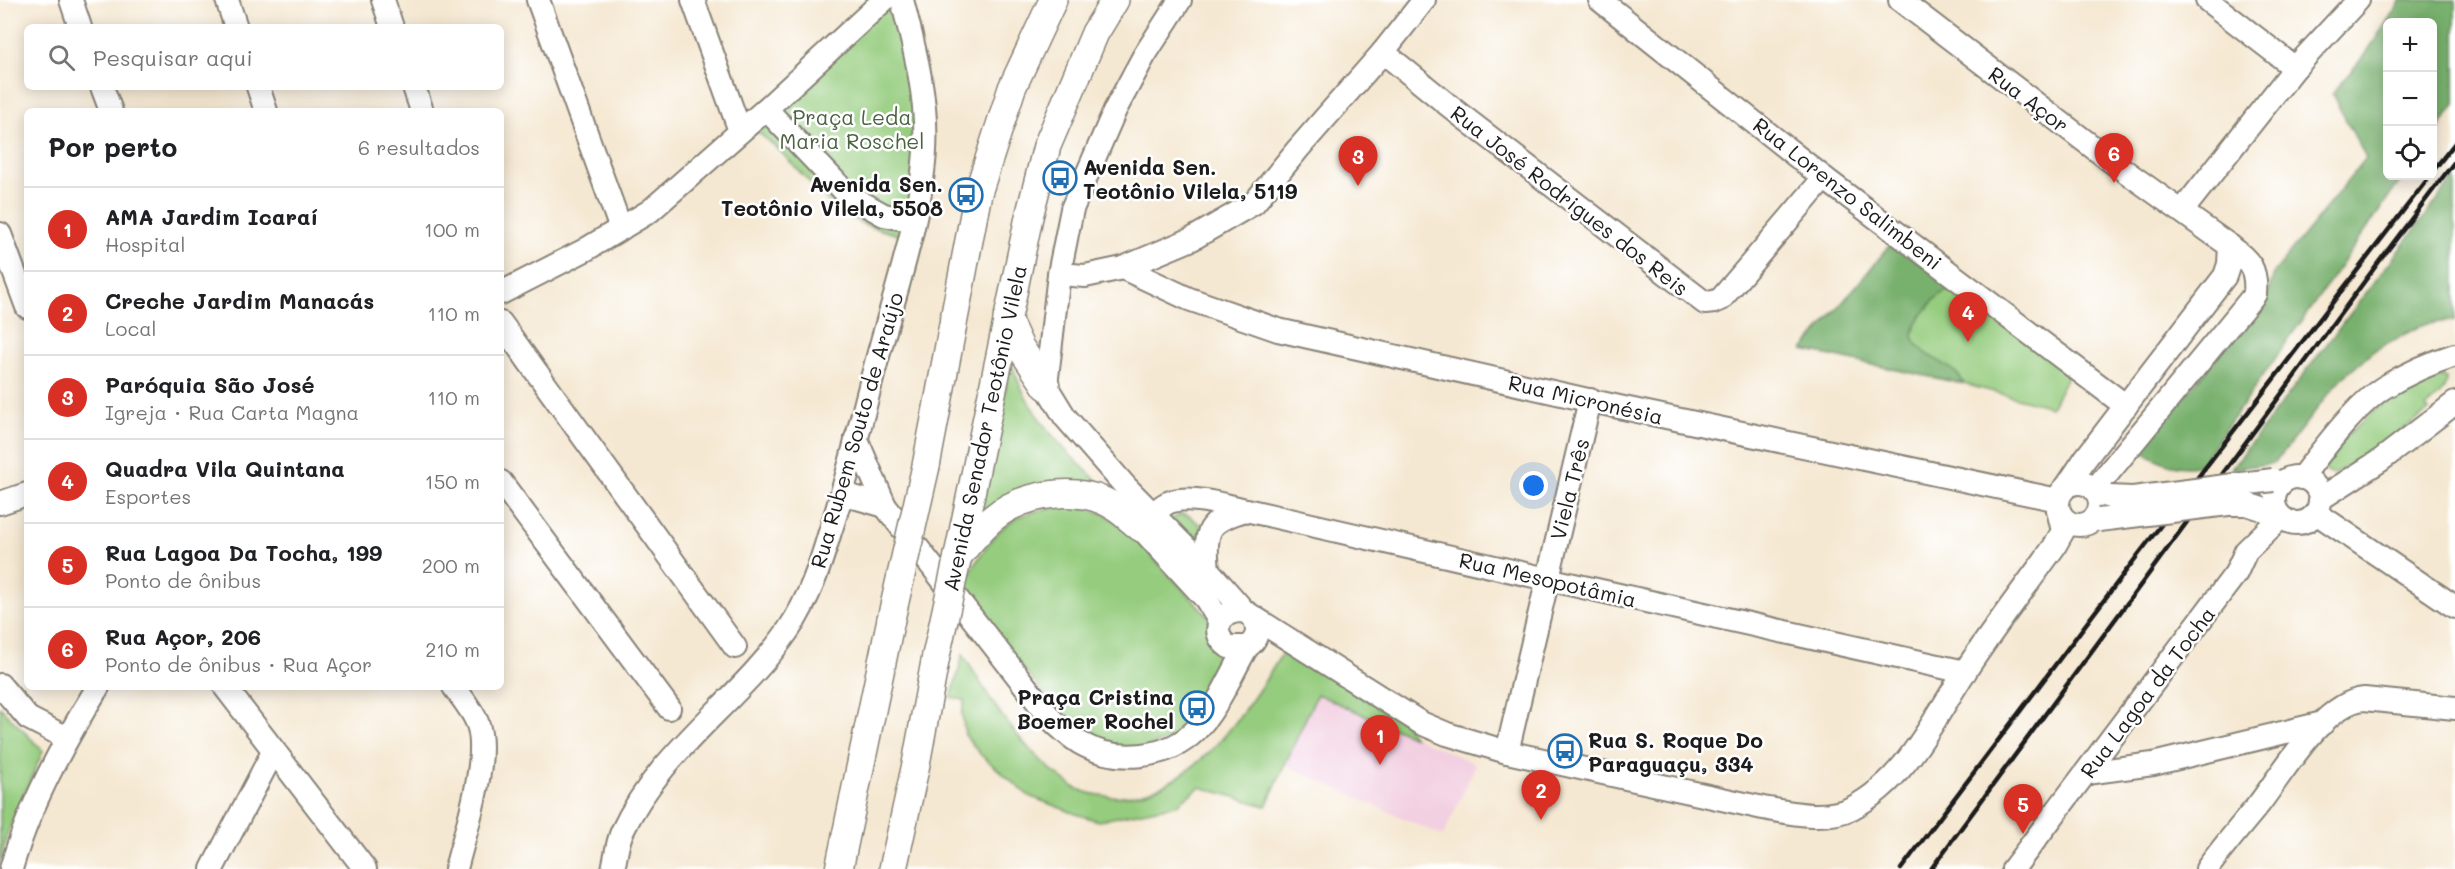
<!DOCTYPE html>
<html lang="pt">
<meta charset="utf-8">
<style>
body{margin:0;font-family:Mali,sans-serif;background:#f6f6f6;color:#202124}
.controls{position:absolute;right:18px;top:18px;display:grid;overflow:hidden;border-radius:9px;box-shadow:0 3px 15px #0003}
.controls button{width:54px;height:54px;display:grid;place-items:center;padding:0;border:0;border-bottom:2px solid #e0e0e0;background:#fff;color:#202124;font:30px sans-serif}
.you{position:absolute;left:1534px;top:486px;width:21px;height:21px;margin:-15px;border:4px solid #fff;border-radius:50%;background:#1a73e8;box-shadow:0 0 0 9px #1a73e833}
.badge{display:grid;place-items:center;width:39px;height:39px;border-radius:50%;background:#d93025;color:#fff;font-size:20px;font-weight:700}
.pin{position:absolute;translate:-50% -50px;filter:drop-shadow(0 2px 3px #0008)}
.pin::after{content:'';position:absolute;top:32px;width:21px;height:18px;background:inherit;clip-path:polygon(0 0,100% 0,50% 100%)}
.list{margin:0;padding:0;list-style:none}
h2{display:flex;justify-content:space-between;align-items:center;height:78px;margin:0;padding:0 24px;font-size:26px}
h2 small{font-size:20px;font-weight:400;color:#757577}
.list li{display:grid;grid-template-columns:39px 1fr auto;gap:18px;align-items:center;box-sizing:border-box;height:84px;padding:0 24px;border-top:2px solid #e0e0e0}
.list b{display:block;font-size:22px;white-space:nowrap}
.list p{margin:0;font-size:20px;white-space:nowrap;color:#757577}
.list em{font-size:20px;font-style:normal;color:#757577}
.icon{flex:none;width:33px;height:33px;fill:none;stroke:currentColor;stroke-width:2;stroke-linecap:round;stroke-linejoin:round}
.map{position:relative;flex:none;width:2455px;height:869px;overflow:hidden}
.search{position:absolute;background:#fff;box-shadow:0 3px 15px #0003;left:24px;top:24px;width:480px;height:66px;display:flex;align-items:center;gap:15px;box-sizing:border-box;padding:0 21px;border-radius:9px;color:#757577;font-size:22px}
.panel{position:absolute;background:#fff;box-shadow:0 3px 15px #0003;left:24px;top:108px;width:480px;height:582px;border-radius:9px}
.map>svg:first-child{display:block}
.built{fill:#f2cfe1}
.green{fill:#95cc7e;stroke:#58744d;stroke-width:1.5}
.forest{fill:#78b06d;stroke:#4a6644;stroke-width:1.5}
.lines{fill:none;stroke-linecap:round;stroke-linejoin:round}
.minor-casing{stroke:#888277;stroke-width:26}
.major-casing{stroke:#888277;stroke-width:30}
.minor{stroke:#fff;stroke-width:22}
.major{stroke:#fff;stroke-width:27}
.rail{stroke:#1c1c1c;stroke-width:4.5}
.minor-bridge-casing{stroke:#888277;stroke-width:26;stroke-linecap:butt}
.major-bridge-casing{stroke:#888277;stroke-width:30;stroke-linecap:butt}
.minor-bridge{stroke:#fff;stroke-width:22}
.major-bridge{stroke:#fff;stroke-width:27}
.labels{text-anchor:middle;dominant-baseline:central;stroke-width:5;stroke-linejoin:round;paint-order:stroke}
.street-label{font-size:21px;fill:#1c1c1c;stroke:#fff}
.park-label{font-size:21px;fill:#4c6243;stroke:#fff}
.poi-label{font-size:21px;font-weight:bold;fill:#1c1c1c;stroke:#fff;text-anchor:start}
</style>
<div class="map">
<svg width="2455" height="869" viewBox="0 0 2455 869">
<rect width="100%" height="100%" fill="#fff"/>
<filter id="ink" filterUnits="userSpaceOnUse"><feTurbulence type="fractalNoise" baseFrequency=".0167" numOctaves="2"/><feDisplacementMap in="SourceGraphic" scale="12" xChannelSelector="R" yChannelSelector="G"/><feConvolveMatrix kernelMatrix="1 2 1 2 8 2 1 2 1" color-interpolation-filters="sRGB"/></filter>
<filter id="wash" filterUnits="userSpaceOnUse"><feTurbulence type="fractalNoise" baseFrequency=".008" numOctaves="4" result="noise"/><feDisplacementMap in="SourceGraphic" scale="24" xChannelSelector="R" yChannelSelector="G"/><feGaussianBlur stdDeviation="1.35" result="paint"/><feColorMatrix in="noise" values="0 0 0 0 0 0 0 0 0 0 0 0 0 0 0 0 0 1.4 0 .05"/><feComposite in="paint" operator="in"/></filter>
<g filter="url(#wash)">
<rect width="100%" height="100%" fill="#f5e8d2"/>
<path class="built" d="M1317,694L1476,764L1443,836L1285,765Z"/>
<g class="green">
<path d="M896,4L920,114V168L902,236L865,225L835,209L778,149L753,128L876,13Z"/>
<path d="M1892,243L2070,371L2051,407L1964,384L1803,350Z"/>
<path d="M1010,367H1013C1033,430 1091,475 1138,517L1103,497L981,513Z"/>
<path d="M2442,377L2446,379C2446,393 2435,399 2425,407L2429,411C2397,433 2367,457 2333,475L2326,472L2323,463C2345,435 2386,395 2419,381C2426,378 2435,378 2442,377Z"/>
<path d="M1062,507L1086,508L1105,514L1129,532L1210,618C1229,667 1214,688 1193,732L1100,762L960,591C974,566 990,532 1017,518C1030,511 1047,509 1062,507Z"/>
<path d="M1181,514L1189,516L1201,525L1199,546L1171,520Z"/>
<path d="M1290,648L1403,721L1414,737L1317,694L1266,806L1200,787L1176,805L1098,821L1076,814L1029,796L981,755L965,735L962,714L965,700L951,698L963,654C990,699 1013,738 1054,772C1060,776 1066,782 1072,786C1082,792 1096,795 1107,796C1187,803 1245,715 1281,655Z"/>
<path d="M0,707L43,751L7,834L0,865Z"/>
</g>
<g class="forest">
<path d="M2401,0H2455V105L2433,136L2432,22H2388V176H2404L2200,465C2179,471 2160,462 2141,451L2175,407L2265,300L2275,271L2366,158L2332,94L2367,52Z"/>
<path d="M2455,177V320L2422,325L2375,350L2337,383L2275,463L2231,469Z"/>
<path d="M1892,243L1951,286L1948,291C1937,292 1913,324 1913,336C1920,359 1955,362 1964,384L1803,350Z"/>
</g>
</g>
<g filter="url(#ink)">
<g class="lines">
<defs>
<g id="minor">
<path d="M71,0L80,27"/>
<path d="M227,0L236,27"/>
<path d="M383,0L392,27"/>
<path d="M538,0L621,229"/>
<path d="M693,0L740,131"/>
<path d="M1180,0L1144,56L1115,110L1072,209L1059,274L1046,386L1065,417L1126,487L1208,570L1244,611"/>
<path d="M1600,0L1824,178L2126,406"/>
<path d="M1900,0L2115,164L2230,246C2250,262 2257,268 2255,294L2095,489"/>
<path d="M2207,0L2295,68"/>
<path d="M1383,52L1458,113L1705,303L1714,302L1721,299L1824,178"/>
<path d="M102,87L111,111"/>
<path d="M258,87L266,111"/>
<path d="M414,87L422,111"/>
<path d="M766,109L848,195L884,215L914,221"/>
<path d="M2182,211L2295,68L2358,0"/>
<path d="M0,234L27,307"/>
<path d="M1123,268L1189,299L1278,330L1619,407L2058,500"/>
<path d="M1059,274L1085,276L1123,268L1192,239L1254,203L1298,149L1383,52L1424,0"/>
<path d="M501,293L585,250L650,211L766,109L884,0"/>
<path d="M501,323L735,647"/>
<path d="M856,438L885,506L1051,719C1060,728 1069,736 1080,743C1115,763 1167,760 1196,730C1218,708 1231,674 1247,647"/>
<circle cx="2297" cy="500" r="23"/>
<path d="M2301,478C2322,451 2354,407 2383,388C2406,374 2430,363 2455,355"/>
<path d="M501,482L669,708"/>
<circle cx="2079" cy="504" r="21"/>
<path d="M2067,486L2085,459L2225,276L2229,264L2230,246"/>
<path d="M843,494L885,506"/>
<path d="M2320,499L2381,460L2455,403"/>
<path d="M0,503L27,494"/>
<path d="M2316,513L2455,607"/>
<path d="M1208,570C1204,530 1207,521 1246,510"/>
<path d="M1255,620C1259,632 1257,640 1247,647H1229C1208,633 1220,609 1244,611L1421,723L1447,734L1507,752L1763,808C1791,813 1825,821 1852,808C1906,780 1932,722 1964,673C1992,630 2024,589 2054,547L2063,531L2058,510"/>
<path d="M1220,622L1206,599L1141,528C1148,521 1155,511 1164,505C1182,492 1225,505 1246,510L1547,579L1965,672"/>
<path d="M0,685L28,718L67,738"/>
<path d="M225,687L365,869"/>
<path d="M454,687C462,698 472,710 477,722C491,756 465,832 456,869"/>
<path d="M1507,752L1590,400"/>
<path d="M2086,773L2153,764L2323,723"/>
<path d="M11,869C29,805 63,743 98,687"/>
<path d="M212,869L273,752"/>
<path d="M613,869C616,857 617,843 622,832C660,750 739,702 789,629C809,599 820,566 830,532C849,475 862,415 878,356C895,293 921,216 925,151C928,99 915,50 902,0"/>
<path d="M2013,869L2236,573L2246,551L2281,517"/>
<path d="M2207,869C2223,847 2241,826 2259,804C2282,774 2324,702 2364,699L2455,708"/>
</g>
<g id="major">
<path d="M1007,319L1020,347L1046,386"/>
<path d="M926,466L978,193L1012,88L1053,0"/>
<path d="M958,556C969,543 980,529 993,518C1021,495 1070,486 1104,501C1118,507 1129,519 1141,528"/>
<path d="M956,565L1029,217L1047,146L1095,33L1115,0"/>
<path d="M839,869L891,619"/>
<path d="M893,869L916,764L936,656"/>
</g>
</defs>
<use href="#minor" class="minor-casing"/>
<use href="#major" class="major-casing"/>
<use href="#minor" class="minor"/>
<use href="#major" class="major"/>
<g class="rail">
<path d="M2432,172L2455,143"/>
<path d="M1901,869L2138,555L2430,176"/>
<path d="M1931,869L2378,263L2455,161"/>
</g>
<defs>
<g id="minor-bridge">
<path d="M2110,497L2133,498L2273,480"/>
<path d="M2099,520L2228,504H2247L2262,509"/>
</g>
<g id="major-bridge">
<path d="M891,619L926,466"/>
<path d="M936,656L956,565"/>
</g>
</defs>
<use href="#minor-bridge" class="minor-bridge-casing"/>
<use href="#major-bridge" class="major-bridge-casing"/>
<use href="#minor-bridge" class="minor-bridge"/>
<use href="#major-bridge" class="major-bridge"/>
</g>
</g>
<defs>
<symbol id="bus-ring" viewBox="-11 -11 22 22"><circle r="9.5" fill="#fff" stroke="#1f6fb2" stroke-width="1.5"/><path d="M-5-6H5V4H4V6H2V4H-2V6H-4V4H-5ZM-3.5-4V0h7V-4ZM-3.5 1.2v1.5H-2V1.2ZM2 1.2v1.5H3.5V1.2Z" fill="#1f6fb2"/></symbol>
</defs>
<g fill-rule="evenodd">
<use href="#bus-ring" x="1041" y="159" width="38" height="38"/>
<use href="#bus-ring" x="947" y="176" width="38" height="38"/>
<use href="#bus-ring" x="1178" y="689" width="38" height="38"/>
<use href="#bus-ring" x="1546" y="732" width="38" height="38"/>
</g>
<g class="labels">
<g class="street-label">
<text transform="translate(2029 99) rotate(37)">Rua Açor</text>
<text transform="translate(1848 193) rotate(38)">Rua Lorenzo Salimbeni</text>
<text transform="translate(1570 200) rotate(38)">Rua José Rodrigues dos Reis</text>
<text transform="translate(1586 399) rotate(13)">Rua Micronésia</text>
<text transform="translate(984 428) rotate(-78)">Avenida Senador Teotônio Vilela</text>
<text transform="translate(856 430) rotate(-74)">Rua Rubem Souto de Araújo</text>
<text transform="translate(1569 489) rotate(-76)">Viela Três</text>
<text transform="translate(1548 579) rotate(13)">Rua Mesopotâmia</text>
<text transform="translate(2147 692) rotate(-53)">Rua Lagoa da Tocha</text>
</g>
<g class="park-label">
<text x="852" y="116">Praça Leda<tspan x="852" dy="24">Maria Roschel</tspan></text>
</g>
<g class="poi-label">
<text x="1083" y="166">Avenida Sen.<tspan x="1083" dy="24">Teotônio Vilela, 5119</tspan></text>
<text x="943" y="183" text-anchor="end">Avenida Sen.<tspan x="943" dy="24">Teotônio Vilela, 5508</tspan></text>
<text x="1174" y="696" text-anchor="end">Praça Cristina<tspan x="1174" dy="24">Boemer Rochel</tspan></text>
<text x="1588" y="739">Rua S. Roque Do<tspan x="1588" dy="24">Paraguaçu, 334</tspan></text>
</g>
</g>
</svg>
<div class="controls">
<button>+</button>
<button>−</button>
<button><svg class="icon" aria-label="locate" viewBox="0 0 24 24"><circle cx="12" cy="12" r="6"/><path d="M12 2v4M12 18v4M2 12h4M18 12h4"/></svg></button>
</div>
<div class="you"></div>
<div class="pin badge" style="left:1380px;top:765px">1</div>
<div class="pin badge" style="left:1541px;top:820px">2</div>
<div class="pin badge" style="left:1358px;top:186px">3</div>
<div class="pin badge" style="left:1968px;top:342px">4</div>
<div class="pin badge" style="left:2023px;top:834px">5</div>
<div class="pin badge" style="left:2114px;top:183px">6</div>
<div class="search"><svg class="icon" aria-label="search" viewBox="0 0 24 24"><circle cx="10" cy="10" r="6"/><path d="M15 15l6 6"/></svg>Pesquisar aqui</div>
<section class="panel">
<h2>Por perto<small>6 resultados</small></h2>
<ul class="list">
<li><span class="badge">1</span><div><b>AMA Jardim Icaraí</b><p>Hospital</p></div><em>100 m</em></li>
<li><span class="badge">2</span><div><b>Creche Jardim Manacás</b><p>Local</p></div><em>110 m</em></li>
<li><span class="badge">3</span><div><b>Paróquia São José</b><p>Igreja · Rua Carta Magna</p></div><em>110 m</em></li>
<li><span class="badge">4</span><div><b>Quadra Vila Quintana</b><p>Esportes</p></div><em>150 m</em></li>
<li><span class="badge">5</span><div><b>Rua Lagoa Da Tocha, 199</b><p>Ponto de ônibus</p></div><em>200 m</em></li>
<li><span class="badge">6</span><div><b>Rua Açor, 206</b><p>Ponto de ônibus · Rua Açor</p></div><em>210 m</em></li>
</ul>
</section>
</div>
